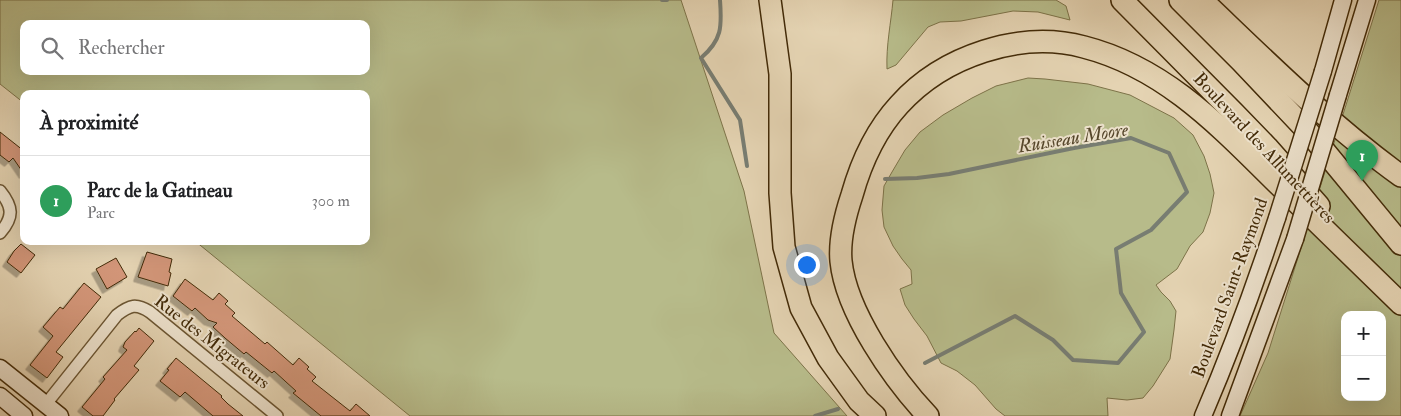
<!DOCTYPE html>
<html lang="fr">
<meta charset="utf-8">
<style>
body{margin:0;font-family:"IM FELL Double Pica",serif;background:#f2f2f2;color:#202124}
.controls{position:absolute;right:15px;bottom:15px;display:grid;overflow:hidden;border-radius:10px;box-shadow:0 5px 20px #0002}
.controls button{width:45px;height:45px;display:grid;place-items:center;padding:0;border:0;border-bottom:1px solid #e0e0e0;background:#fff;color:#202124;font:25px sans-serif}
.you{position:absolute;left:806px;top:264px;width:18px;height:18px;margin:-12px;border:4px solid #fff;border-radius:50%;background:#1a73e8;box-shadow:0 0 0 8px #1a73e833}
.badge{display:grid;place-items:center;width:32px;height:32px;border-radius:50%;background:#0f766e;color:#fff;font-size:16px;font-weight:700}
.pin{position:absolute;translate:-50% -41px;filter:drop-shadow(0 1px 2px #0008)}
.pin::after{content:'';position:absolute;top:26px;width:18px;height:15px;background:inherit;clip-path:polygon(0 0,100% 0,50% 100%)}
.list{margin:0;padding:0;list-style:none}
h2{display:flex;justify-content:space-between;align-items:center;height:65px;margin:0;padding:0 20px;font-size:21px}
h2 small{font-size:16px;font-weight:400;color:#757577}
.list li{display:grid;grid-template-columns:32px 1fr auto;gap:15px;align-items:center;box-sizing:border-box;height:90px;padding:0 20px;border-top:1px solid #e0e0e0}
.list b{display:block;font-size:19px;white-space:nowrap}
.list p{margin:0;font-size:16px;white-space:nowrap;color:#757577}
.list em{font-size:16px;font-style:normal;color:#757577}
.icon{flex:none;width:28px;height:28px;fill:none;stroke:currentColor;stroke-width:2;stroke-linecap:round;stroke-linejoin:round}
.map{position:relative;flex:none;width:1401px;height:416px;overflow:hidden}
.search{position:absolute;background:#fff;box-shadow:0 5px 20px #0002;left:20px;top:20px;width:350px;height:55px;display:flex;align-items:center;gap:12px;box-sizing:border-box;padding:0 18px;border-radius:10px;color:#757577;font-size:19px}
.panel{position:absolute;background:#fff;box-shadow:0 5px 20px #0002;left:20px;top:90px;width:350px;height:155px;border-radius:10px}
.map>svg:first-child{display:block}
.green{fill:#b7bb8a;stroke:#7d7349;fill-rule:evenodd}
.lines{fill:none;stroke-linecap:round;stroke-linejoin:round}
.stream{stroke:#787d72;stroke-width:4}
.building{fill:#d39679;stroke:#432b08;filter:url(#shadow)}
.street-casing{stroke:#6b5532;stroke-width:14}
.secondary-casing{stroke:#432b08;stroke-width:19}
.highway-casing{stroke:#432b08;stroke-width:24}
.street{stroke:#ede2cd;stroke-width:11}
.secondary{stroke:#ede2cd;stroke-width:16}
.highway{stroke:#e4d3b2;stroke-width:21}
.secondary-bridge-casing{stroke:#432b08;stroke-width:19;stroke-linecap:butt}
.secondary-bridge{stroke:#ede2cd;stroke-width:16}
.labels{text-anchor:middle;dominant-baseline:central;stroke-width:4;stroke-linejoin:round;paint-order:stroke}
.street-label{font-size:18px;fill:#432b08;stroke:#ede2cd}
.water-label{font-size:19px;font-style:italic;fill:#55462b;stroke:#ede2cd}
</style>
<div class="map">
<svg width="1401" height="416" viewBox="0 0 1401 416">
<defs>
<filter id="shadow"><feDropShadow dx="-4.5" dy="4.5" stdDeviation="0" flood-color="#0004"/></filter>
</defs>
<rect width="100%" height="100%" fill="#e4d3b2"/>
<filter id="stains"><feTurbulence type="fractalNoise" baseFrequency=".004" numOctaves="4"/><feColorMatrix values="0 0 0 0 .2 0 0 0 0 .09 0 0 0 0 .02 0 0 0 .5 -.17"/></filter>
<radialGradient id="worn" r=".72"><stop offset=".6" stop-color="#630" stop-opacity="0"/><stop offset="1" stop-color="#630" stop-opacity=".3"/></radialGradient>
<g class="green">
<path d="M0,0H681L744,191L774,333L847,416H410L195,241H366V94H24V103L0,84ZM24,24H366V71H24Z"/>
<path d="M893,0H1056L1066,6L1070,20L1038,12L1013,11L961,21L940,22L928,27L896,65L887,69C886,45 891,23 893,0Z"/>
<path d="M1379,0H1401V416H1240L1268,353ZM1345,315H1382V397H1345Z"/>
<path d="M1028,78L1045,79L1088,84L1130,95L1174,118L1193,135L1204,156L1210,174L1214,193L1210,213L1203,232L1190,246L1177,269L1156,285L1161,292L1170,301L1176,311L1174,330L1170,359L1153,386L1143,398L1127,400L1107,398L1108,416H1005L996,409L975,385L957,371L941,363L927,336L914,319L905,305L900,289L912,284L911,270L902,259L893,246L884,227L882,210L884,186L892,172L905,150L920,132L943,115L972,98L996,86Z"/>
</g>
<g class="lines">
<g class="stream">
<path d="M662,0H667"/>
<path d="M720,0C722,27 722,40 701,58L740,120L747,166"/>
<path d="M885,179L917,178L949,174L1074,148L1131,138L1169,153L1187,192L1151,230L1116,249L1121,293L1144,332L1118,363L1073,360L1053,340L1015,316L925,363"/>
<path d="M815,416L838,409"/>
</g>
</g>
<g class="building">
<path d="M0,132L24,151V174L13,158L9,162L0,155Z"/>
<path d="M21,244L35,255L21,273L7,262L14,251Z"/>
<path d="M147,252L172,259L169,272L171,273L168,286L138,277Z"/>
<path d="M116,258L127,277L107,289L96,269Z"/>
<path d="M185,279L213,300L219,293L228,301L225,304L235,313L232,316L265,344L267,342L293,365L299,358L309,367L307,369L316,377L312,381L350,411L356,404L370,416H321L293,393L296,391L274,371L272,373L246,352L244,354L225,338L213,327L217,323L208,320L195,308L192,311L173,296Z"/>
<path d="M84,283L101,297L56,352L63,357L47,378L30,365L53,336L43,327L60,307L63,309Z"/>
<path d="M139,328L154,341L134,366L139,370L114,399L115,400L103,416H93L82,407L105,379L103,377L127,350L123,347L125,342L135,331L136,332Z"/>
<path d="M176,358L222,396L221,397L228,404L243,416H213L185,392L180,397L160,381L169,370L167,369Z"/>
</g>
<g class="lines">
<defs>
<g id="street">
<path d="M0,191C13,207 14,217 0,233"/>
<path d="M46,404L117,315C130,305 136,303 150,312L277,416"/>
</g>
<g id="secondary">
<path d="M1323,71L1343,0"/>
<path d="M1338,95L1367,0"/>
<path d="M0,368L60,416"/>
<path d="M0,396L24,416"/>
<path d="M1203,416C1231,351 1255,285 1277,218"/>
<path d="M1230,416L1295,239"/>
</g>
<g id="highway">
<path d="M770,0L780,74V193L784,247L801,308L828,358L859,401L875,416"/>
<path d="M1122,0L1234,113L1267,147L1319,206"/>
<path d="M1180,0L1241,61L1312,136L1401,244"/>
<path d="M1202,0C1266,61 1329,124 1401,176"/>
<path d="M928,416C894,380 846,312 841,261C839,239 845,216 852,195C861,163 876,130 899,105C943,56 1020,30 1084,47C1166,68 1221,128 1279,185C1320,225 1360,264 1401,304"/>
</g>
</defs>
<use href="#street" class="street-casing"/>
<use href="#secondary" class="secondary-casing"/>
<use href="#highway" class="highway-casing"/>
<use href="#street" class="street"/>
<use href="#secondary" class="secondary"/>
<use href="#highway" class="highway"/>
<defs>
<g id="secondary-bridge">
<path d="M1277,218L1323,71"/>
<path d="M1295,239L1338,95"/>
</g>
</defs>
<use href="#secondary-bridge" class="secondary-bridge-casing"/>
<use href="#secondary-bridge" class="secondary-bridge"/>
</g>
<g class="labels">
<g class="street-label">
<text transform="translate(1264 148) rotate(47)">Boulevard des Allumettières</text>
<text transform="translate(1230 288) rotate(-70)">Boulevard Saint-Raymond</text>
<text transform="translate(212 342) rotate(38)">Rue des Migrateurs</text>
</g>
<g class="water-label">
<text transform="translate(1073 138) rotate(-9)">Ruisseau Moore</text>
</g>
</g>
<rect width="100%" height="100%" filter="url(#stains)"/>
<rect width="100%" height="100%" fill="url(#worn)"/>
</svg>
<div class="controls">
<button>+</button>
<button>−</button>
</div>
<div class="you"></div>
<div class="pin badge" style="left:1362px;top:181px;background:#2e9e5b">1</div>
<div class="search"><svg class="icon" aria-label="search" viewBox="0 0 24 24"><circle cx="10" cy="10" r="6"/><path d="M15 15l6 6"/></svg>Rechercher</div>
<section class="panel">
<h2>À proximité<small></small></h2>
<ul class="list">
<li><span class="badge" style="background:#2e9e5b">1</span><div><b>Parc de la Gatineau</b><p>Parc</p></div><em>300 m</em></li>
</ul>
</section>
</div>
